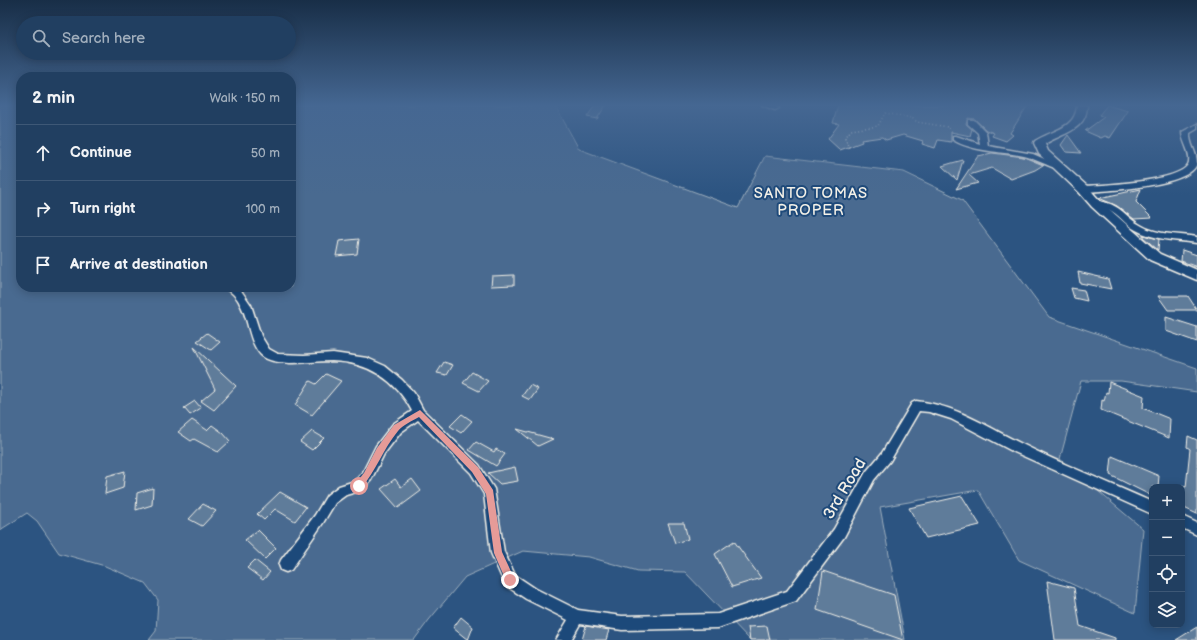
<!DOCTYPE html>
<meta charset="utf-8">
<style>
body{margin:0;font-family:"Balsamiq Sans",sans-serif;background:#294667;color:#f1f3f6}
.controls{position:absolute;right:12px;bottom:12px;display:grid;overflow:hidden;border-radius:8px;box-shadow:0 2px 10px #0003}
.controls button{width:36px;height:36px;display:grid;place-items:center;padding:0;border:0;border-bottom:1px solid #3e5876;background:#213f61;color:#f1f3f6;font:20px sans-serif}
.stop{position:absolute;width:12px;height:12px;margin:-9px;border:3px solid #e69b98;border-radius:50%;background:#fff}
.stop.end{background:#e69b98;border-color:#fff;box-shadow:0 1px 4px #0008}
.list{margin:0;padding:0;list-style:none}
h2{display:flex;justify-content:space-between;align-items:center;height:52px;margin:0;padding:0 16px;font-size:17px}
h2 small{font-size:13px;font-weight:400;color:#a2afbd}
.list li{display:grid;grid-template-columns:26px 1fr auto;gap:12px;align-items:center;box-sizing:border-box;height:56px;padding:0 16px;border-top:1px solid #3e5876}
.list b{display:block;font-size:15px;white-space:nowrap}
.list em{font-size:13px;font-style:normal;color:#a2afbd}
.icon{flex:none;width:22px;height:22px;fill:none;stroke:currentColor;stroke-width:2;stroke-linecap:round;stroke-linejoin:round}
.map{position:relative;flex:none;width:1197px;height:640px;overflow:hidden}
.search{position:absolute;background:#213f61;box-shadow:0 2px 10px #0003;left:16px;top:16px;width:280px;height:44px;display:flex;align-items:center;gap:10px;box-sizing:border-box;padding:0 14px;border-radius:22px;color:#a2afbd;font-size:15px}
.panel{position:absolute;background:#213f61;box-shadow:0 2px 10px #0003;left:16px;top:72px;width:280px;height:220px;border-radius:16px}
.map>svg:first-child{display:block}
.green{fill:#496b90;stroke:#9eaebc}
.building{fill:#5e7b9a;stroke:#f4f1e8}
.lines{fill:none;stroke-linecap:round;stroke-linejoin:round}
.minor-casing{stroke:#f4f1e8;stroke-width:3}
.secondary-casing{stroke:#f4f1e8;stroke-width:3}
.path{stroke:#f4f1e8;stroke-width:1.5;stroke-dasharray:1 2.5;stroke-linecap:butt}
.minor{fill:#1f4a7a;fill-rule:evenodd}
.secondary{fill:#1f4a7a;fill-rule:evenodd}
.route{fill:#e69b98}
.labels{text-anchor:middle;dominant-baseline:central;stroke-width:4;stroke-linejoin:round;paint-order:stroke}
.quarter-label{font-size:15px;letter-spacing:1px;fill:#f4f1e8;stroke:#1f4a7a}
.near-street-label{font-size:16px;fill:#f4f1e8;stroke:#1f4a7a}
</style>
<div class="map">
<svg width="1197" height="640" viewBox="0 0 1197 640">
<rect width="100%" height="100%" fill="#2c5481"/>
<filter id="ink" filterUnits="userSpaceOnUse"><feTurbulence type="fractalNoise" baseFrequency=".025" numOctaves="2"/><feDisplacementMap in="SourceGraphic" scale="8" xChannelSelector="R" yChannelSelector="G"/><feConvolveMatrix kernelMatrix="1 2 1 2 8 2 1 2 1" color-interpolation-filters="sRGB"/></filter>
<g filter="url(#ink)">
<path class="green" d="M0,105H21V287H291V105H555L579,149L738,208L765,156L904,172L962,200L1049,317L1197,368V392L1121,381H1081L1060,459L1143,529L1135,613L1019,560L978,490L880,507L905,640H750L685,572L638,571L589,557L523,551L465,577L429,620L414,640H149L156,631L158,600L145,583L105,566L59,553L37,521L27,513L0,530Z"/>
<g class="building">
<path d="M595,105H606L597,119L587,117Z"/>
<path d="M838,105H1028L1010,133L1013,135L1006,141L992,136L994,133L986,130L975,119L968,118L966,124L972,129L970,136L951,132V142L938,140L935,148L922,144L923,141L903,135L886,140L882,137L861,140L862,142L840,150L828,139L839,124L833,123Z"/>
<path d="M1107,105L1128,111L1110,138L1105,136L1101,138L1085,131L1104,117L1099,115Z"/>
<path d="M1068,135L1081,153L1066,152L1061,145Z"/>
<path d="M992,153L1024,157L1043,165L1035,170L1011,179L992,168L969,175L978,183L956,189L978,156Z"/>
<path d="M963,160L957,180L942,166L952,163Z"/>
<path d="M1141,189L1136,202L1152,218L1134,219L1117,206L1099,198Z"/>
<path d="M1143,235L1159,239L1158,250L1143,237Z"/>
<path d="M359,239L357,254L336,256L339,241Z"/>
<path d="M1182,250L1197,255V267L1181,261Z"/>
<path d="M1078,272L1108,279L1111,289L1080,283Z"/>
<path d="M514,275V285L491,286L492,276Z"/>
<path d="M1071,288L1084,290L1087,301L1074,298Z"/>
<path d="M1158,296H1188L1197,310H1168Z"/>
<path d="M1166,317L1197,327V342L1166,331Z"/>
<path d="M207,333L220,342L211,350L197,341Z"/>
<path d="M194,347L236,386L214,410L201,401L215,389Z"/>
<path d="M444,362L453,365L447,375L437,373Z"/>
<path d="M472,372L488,381L479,391L463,383Z"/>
<path d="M326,374L341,381L312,415L295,405L310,381L316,384Z"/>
<path d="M1109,382L1144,396L1143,408L1170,419L1169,438L1101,410L1102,400L1104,401L1106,392L1108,393Z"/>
<path d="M530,385L538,389L530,400L522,396Z"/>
<path d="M195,401L201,408L190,415L184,408Z"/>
<path d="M462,414L472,421L461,433L450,426Z"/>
<path d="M192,420L207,430L212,425L223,433L230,441L218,452L194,439L191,441L178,432Z"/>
<path d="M517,429L553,439L538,446Z"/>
<path d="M312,431L324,438L312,450L300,442Z"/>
<path d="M1188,436L1197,440V514L1182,507V485L1186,487L1190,449L1187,447Z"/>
<path d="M476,442L494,452L496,449L505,454L496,466L469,450Z"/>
<path d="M1112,456L1159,476L1158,487H1152V496L1110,475Z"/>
<path d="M515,467L518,481L500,484L488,473Z"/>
<path d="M125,471L123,488L105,494L107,476Z"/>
<path d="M395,479L401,487L412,479L421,491L398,508L381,489Z"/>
<path d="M153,488L152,505L136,510L137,493Z"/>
<path d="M280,492L306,507L295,521L275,509L264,520L257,514Z"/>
<path d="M962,496L980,525L926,538L909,508Z"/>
<path d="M203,504L216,511L202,526L189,519Z"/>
<path d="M668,523H684L688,539L675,543Z"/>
<path d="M258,530L276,548L265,559L245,540Z"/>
<path d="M734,541L761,578L732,587L715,554Z"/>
<path d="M255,560L270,572L263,580L247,568Z"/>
<path d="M823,571L894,595L903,640L817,610Z"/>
<path d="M1047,581L1074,588L1080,626L1115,638V640H1055Z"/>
<path d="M461,617L473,627L468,640L453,628Z"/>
<path d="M586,626L609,630L606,640H582Z"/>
<path d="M767,626L770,640H750L748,627Z"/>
<path d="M1197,627V640H1176Z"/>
</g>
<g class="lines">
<defs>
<g id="minor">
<path d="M762,105H773L779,108L775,110Z"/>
<path d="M968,120H974L986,132L988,146L1033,154L1063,167L1059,169C1047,166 1036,159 1024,156C1000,151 974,152 953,140V136H956L980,144L978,133L968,124Z"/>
<path d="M1197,124V129L1190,133C1189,144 1197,152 1197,163C1192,187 1103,191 1083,192L1079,189L1083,186C1101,185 1185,182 1189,162C1191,152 1182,142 1182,132Z"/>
<path d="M1096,201C1121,203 1123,216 1142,226C1157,235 1180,234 1197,237V243C1177,240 1153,240 1136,230C1125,225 1119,214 1108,209C1103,207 1098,207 1093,206V202Z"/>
<path d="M224,287H236L240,289L251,305L261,336L269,349L278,354L304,355L333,353L367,358L385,366L402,380L414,393L423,410L479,465L494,489L504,552L515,575L536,589L578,610L622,616L718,614L787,591L834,529L866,472L882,453L912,403L916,401C955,405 986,426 1020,443C1063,465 1108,482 1152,502V514L1012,451L951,419L929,412L919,411L890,461L874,480L844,537L796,601L718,628L622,630L580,624L571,640H556L568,620L526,599L505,585L491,553L484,494L471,473L418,420L401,432L384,454L371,480L363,490L346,495L335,503L323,523L291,570L286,572L281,570L279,565L281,560L315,515L327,495L339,486L355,481L363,472L376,446L393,424L412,411C396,380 368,362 332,361C318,361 304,363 290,363C280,362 268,362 261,355C248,341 249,319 240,304C239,301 236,297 233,294C230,291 227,291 224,287Z"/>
<path d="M1182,516L1197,523V535L1182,528Z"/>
</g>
<path id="secondary" d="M1077,105H1087C1087,131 1062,133 1045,144L1048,151L1087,186L1100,201L1160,254L1197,270V280L1150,260L1092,207L1079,192L1039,154L1034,143L1035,141C1052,130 1076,129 1077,105Z"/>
</defs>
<use href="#minor" class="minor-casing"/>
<use href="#secondary" class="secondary-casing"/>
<path class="path" d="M849,148L845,138L851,130L878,126L885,113L912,118L917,122L948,127L952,132"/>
<use href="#minor" class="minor"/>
<use href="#secondary" class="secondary"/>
</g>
</g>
<linearGradient id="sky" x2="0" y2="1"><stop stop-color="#182e47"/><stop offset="0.54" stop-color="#456792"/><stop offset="1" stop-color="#456792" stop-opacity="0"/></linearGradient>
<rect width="1197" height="195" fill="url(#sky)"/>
<path class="route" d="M420,410L478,467L493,490L502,552L515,580L513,583H507L494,553L486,494L472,472L419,417C412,421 403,425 398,431C383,449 376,471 361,488H356V483L364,473L377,448L394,425Z"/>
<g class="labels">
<g class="quarter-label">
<text x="811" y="193">SANTO TOMAS<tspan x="811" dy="17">PROPER</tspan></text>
</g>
<g class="near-street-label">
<text transform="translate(845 489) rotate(-59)">3rd Road</text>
</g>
</g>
</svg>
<div class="controls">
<button>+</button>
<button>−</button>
<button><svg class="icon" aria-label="locate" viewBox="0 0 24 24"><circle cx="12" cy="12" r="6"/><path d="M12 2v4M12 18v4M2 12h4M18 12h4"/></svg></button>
<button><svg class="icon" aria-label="layers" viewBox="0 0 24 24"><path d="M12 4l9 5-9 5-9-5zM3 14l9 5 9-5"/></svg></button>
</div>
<div class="stop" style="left:359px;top:486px"></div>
<div class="stop end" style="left:510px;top:580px"></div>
<div class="search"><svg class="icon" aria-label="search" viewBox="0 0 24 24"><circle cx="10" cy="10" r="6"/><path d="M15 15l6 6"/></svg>Search here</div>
<section class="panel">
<h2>2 min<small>Walk · 150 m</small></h2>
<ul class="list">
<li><svg class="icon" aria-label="ahead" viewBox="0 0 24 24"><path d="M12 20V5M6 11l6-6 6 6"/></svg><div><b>Continue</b></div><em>50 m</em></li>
<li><svg class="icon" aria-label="right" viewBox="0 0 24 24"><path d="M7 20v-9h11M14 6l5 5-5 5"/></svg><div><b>Turn right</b></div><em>100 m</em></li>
<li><svg class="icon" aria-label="arrive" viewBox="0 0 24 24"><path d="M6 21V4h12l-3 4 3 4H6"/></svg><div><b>Arrive at destination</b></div></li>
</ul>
</section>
</div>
